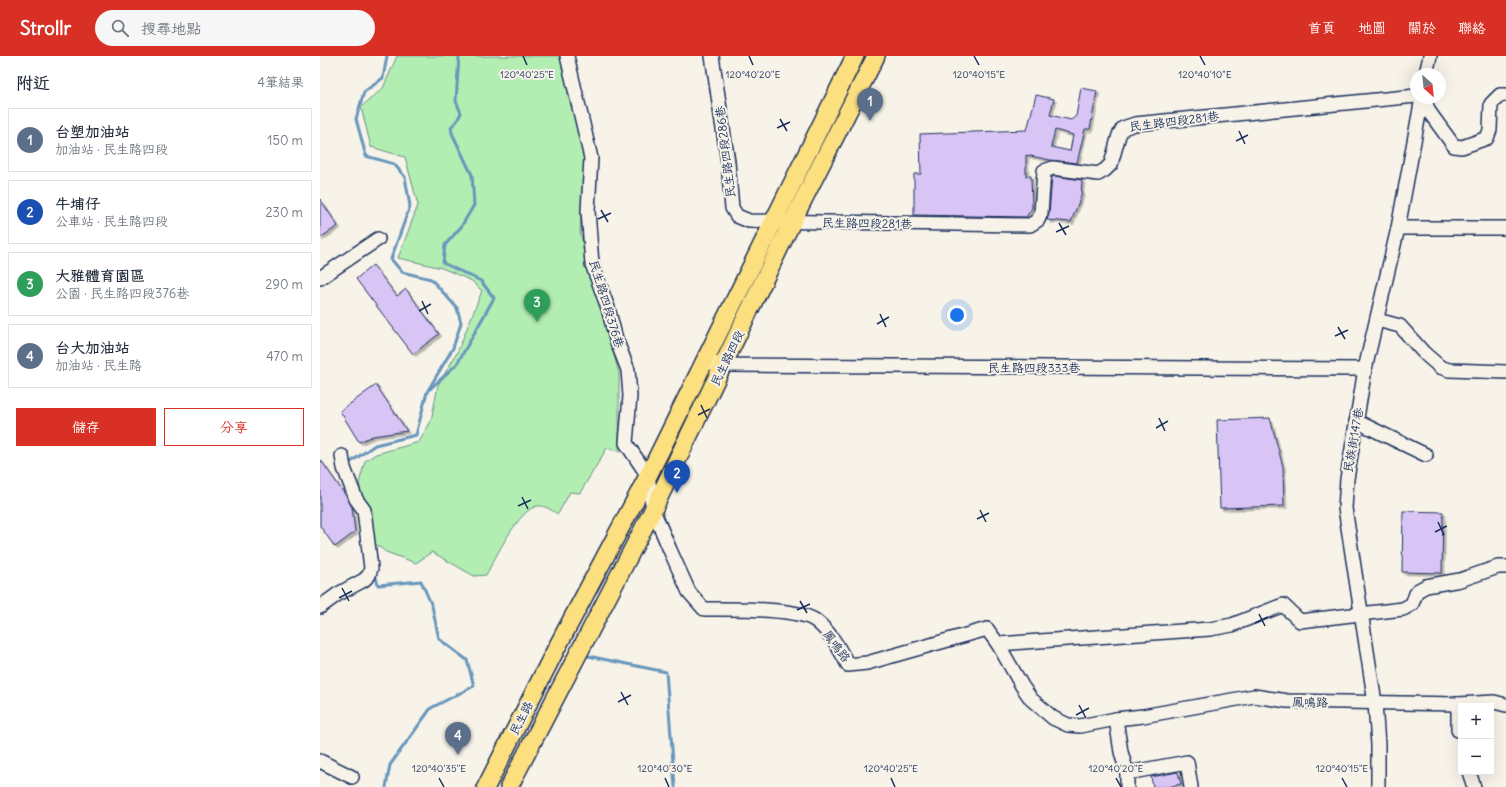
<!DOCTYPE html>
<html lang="zh-TW">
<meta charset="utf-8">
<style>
body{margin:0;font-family:Delius,"LXGW WenKai TC",sans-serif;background:#f6f6f7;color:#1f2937}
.controls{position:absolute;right:12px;bottom:12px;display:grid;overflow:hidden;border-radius:0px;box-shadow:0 4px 16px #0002}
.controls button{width:36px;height:36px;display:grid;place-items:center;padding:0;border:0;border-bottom:1px solid #e0e1e3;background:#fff;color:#1f2937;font:20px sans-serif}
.compass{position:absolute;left:1090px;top:12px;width:36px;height:36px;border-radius:50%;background:#fff;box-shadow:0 4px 16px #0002;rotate:153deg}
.you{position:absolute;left:637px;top:259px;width:14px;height:14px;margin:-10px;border:3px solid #fff;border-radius:50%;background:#1a73e8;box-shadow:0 0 0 6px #1a73e833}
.badge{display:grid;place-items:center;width:26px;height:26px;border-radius:50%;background:#d93025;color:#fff;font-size:13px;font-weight:700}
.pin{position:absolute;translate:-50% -33px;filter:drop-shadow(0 1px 2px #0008)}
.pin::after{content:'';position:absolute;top:21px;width:14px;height:12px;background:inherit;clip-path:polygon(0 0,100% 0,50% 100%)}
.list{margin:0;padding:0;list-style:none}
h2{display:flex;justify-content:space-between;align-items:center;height:52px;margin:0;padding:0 16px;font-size:17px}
h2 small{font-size:13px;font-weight:400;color:#747a83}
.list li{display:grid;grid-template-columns:26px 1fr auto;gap:12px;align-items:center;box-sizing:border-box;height:64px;margin:0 8px 8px;padding:0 8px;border:1px solid #e0e1e3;border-radius:0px}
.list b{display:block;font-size:15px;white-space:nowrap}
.list p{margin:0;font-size:13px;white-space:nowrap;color:#747a83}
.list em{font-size:13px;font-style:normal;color:#747a83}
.actions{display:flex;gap:8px;padding:12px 16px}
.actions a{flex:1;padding:9px 0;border:1px solid #d93025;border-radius:0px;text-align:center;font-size:14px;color:#d93025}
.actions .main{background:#d93025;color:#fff}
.icon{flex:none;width:22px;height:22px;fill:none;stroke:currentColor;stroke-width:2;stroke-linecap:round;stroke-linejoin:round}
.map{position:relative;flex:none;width:1186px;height:731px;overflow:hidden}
header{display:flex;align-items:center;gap:24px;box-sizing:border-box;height:56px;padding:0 20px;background:#d93025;color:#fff}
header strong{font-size:19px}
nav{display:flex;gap:22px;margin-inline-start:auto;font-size:14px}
.search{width:280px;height:36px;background:#f6f6f7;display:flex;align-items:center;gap:10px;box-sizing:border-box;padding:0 14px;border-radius:22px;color:#747a83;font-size:15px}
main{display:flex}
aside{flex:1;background:#fff}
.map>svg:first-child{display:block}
.green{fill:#b2edb1;stroke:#668e88}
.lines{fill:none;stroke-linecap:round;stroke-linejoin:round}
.stream{stroke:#6796bc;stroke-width:3}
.building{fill:#d9c5f5;stroke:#1b2f5e;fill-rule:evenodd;filter:url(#shadow)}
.minor-casing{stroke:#1b2f5e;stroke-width:16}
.major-casing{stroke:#1b2f5e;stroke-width:20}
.minor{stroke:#f7f3e8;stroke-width:13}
.major{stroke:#fce080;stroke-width:17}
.ticks{fill:none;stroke:#1b2f5e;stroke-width:1.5}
.labels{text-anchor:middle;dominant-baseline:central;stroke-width:4;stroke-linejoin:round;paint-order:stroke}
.street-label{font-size:12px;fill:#1b2f5e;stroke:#f7f3e8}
.ticks-label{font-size:10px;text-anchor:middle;fill:#1b2f5e;stroke:#f7f3e8;stroke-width:4;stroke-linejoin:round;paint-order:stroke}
</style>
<header>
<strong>Strollr</strong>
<div class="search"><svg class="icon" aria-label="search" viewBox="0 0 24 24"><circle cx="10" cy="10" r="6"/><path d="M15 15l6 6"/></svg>搜尋地點</div>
<nav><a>首頁</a><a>地圖</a><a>關於</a><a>聯絡</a></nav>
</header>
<main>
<aside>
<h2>附近<small>4筆結果</small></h2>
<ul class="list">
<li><span class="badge" style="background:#5c6f8a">1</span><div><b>台塑加油站</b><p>加油站 · 民生路四段</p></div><em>150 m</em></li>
<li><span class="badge" style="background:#1a4fb4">2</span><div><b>牛埔仔</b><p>公車站 · 民生路四段</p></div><em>230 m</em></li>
<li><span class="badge" style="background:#2e9e5b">3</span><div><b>大雅體育園區</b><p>公園 · 民生路四段376巷</p></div><em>290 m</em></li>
<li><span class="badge" style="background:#5c6f8a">4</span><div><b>台大加油站</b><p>加油站 · 民生路</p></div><em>470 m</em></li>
</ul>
<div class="actions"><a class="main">儲存</a><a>分享</a></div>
</aside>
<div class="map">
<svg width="1186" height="731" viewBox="0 0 1186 731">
<defs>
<filter id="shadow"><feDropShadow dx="2.5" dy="2.5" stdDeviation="0" flood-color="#0004"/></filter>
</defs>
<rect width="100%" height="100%" fill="#f7f3e8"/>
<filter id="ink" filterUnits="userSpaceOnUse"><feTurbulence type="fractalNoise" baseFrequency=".025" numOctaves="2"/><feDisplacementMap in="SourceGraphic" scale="8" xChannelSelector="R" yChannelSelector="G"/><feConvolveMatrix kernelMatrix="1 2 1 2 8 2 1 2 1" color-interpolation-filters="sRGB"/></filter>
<g filter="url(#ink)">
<path class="green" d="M77,0H241L264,102L260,176L299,317V396L287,392L260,437L250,436L238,458C232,455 225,449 218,450C199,452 175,503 166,519L154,520L112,496L96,507L66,496L50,484L39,427L45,405L56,398L99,386L111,365L118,329L137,297L162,235L152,225L122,212L78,202L98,149L85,101L51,91L41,51L63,32Z"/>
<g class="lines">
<g class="stream">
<path d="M110,333L137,308L174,242L161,225L123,207L125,189L141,171L154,149L152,119L132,77L131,71L137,65L141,57L136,45L139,0"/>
<path d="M28,408L55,389L96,379L107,336L133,292L141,267L137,252L111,223L82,216L71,203L90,150L85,121L74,108L46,100L36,63L44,36L63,22L67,0"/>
<path d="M55,518L58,529L101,525L112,550L119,583L147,604L154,630L111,652L70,709L66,731"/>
<path d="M263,599L346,616L355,731"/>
</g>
</g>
<g class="building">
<path d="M761,32L777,35L770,73H765L757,107L730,104L706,99V120H711L712,152L706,161L594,159V118H601L600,78L707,74L716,39L734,43L730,59L751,64L756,60ZM735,74L753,79L750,95L731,91Z"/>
<path d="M734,120L762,124L761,140L751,166L727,164L729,158L732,121Z"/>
<path d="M0,143L18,170L0,182Z"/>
<path d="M53,209L77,240L86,233L119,278L93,298L36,223Z"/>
<path d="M56,329L87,375L53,380L39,386L20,355Z"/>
<path d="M950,362L963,411L964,450L900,452L897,364Z"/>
<path d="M0,403L26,440L32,451L35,476L15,491L0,470Z"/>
<path d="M1083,455L1123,456L1122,517L1082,516Z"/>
<path d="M858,716L861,728L848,731H833L831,721Z"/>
</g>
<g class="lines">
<defs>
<g id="minor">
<path d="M247,0L271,102L268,155L272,208L288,252L296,283L308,314L310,340L306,387L328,420L333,454L350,494L369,536L384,553C407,553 479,551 496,565C511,577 519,592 528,609L547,607L667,573L678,588L702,630L711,643L733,662L748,669L760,670L796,663L823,660L934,640L967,645L1138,648L1174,646L1186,649"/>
<path d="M392,0L408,106L412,152L417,160L429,165L710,169L718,164L721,157L724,115L733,112L778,118L785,114L791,108L799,79L803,72L815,68L1096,40"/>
<path d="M1106,18L1110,0"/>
<path d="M1103,42L1110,57L1134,90L1142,91L1167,82L1170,74L1171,48L1180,39H1186"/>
<path d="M1078,172H1186"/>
<path d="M0,222L58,183"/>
<path d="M1057,264L1080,270L1104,297L1120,311L1129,314L1186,316"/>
<path d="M384,306L404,309L1045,313"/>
<path d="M1036,365L1106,399"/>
<path d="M0,551L18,538L44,524L49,519L51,512L44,454L36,443L24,412L22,400"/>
<path d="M678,588L890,573L912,569L963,549L980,565L1083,553L1092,548L1097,535L1106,530L1140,524L1178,511H1186"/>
<path d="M796,663L801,696L807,717V731"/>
<path d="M1138,674V648"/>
<path d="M0,705L32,721"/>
<path d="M1149,716L1154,731"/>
<path d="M807,717L867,706L871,731"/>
<path d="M1058,731V689L1055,647L1025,452L1027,423L1045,313L1078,172L1102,42"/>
</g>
<g id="major">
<path d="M166,731L236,593L328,420L535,0"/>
<path d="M189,731L333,454L472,166L556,0"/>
</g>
</defs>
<use href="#minor" class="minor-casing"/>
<use href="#major" class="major-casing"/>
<use href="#minor" class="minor"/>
<use href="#major" class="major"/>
</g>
</g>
<path class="ticks" d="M203,0L207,9M429,0L433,9M654,0L659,9M880,0L885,9M460,63L467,75M457,72L470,66M919,75L925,88M916,85L928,79M281,154L288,166M278,163L291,157M739,167L746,179M736,176L749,170M102,245L108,258M99,255L111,248M560,258L566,271M557,268L569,261M1018,271L1025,283M1015,280L1028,274M381,349L387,362M378,359L390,353M839,362L845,375M836,372L848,365M202,441L208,453M198,450L211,444M660,454L666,466M657,463L669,457M1118,466L1124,479M1115,476L1127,470M22,532L29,545M19,542L32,535M480,545L487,557M477,554L490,548M939,558L945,570M935,567L948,561M301,636L308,649M298,646L311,639M759,649L766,662M756,659L769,652M119,722L124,731M345,722L349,731M571,722L575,731M796,722L801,731M1022,722L1027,731"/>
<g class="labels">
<g class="street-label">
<text transform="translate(854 65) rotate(-7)">民生路四段281巷</text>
<text transform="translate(405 96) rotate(-97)">民生路四段286巷</text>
<text transform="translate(547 167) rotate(1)">民生路四段281巷</text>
<text transform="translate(287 248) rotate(73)">民生路四段376巷</text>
<text transform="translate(407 302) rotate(-64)">民生路四段</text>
<text x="714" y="311">民生路四段333巷</text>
<text transform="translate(1033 384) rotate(-80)">民族街147巷</text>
<text transform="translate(517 590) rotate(53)">鳳鳴路</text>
<text transform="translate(990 646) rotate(1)">鳳鳴路</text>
<text transform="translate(201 662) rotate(-63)">民生路</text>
</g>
</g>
<g class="ticks-label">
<text x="207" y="22">120°40'25"E</text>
<text x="433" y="22">120°40'20"E</text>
<text x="659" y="22">120°40'15"E</text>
<text x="885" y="22">120°40'10"E</text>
<text x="119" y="716">120°40'35"E</text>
<text x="345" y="716">120°40'30"E</text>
<text x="571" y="716">120°40'25"E</text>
<text x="796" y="716">120°40'20"E</text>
<text x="1022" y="716">120°40'15"E</text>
</g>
</svg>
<div class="controls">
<button>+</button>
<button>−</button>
</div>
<svg class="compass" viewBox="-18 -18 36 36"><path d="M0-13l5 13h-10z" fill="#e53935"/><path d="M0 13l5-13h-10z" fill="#747a83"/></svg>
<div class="you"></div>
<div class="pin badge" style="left:550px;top:65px;background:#5c6f8a">1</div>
<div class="pin badge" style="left:357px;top:437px;background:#1a4fb4">2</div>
<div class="pin badge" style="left:217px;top:266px;background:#2e9e5b">3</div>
<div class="pin badge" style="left:138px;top:699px;background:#5c6f8a">4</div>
</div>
</main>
